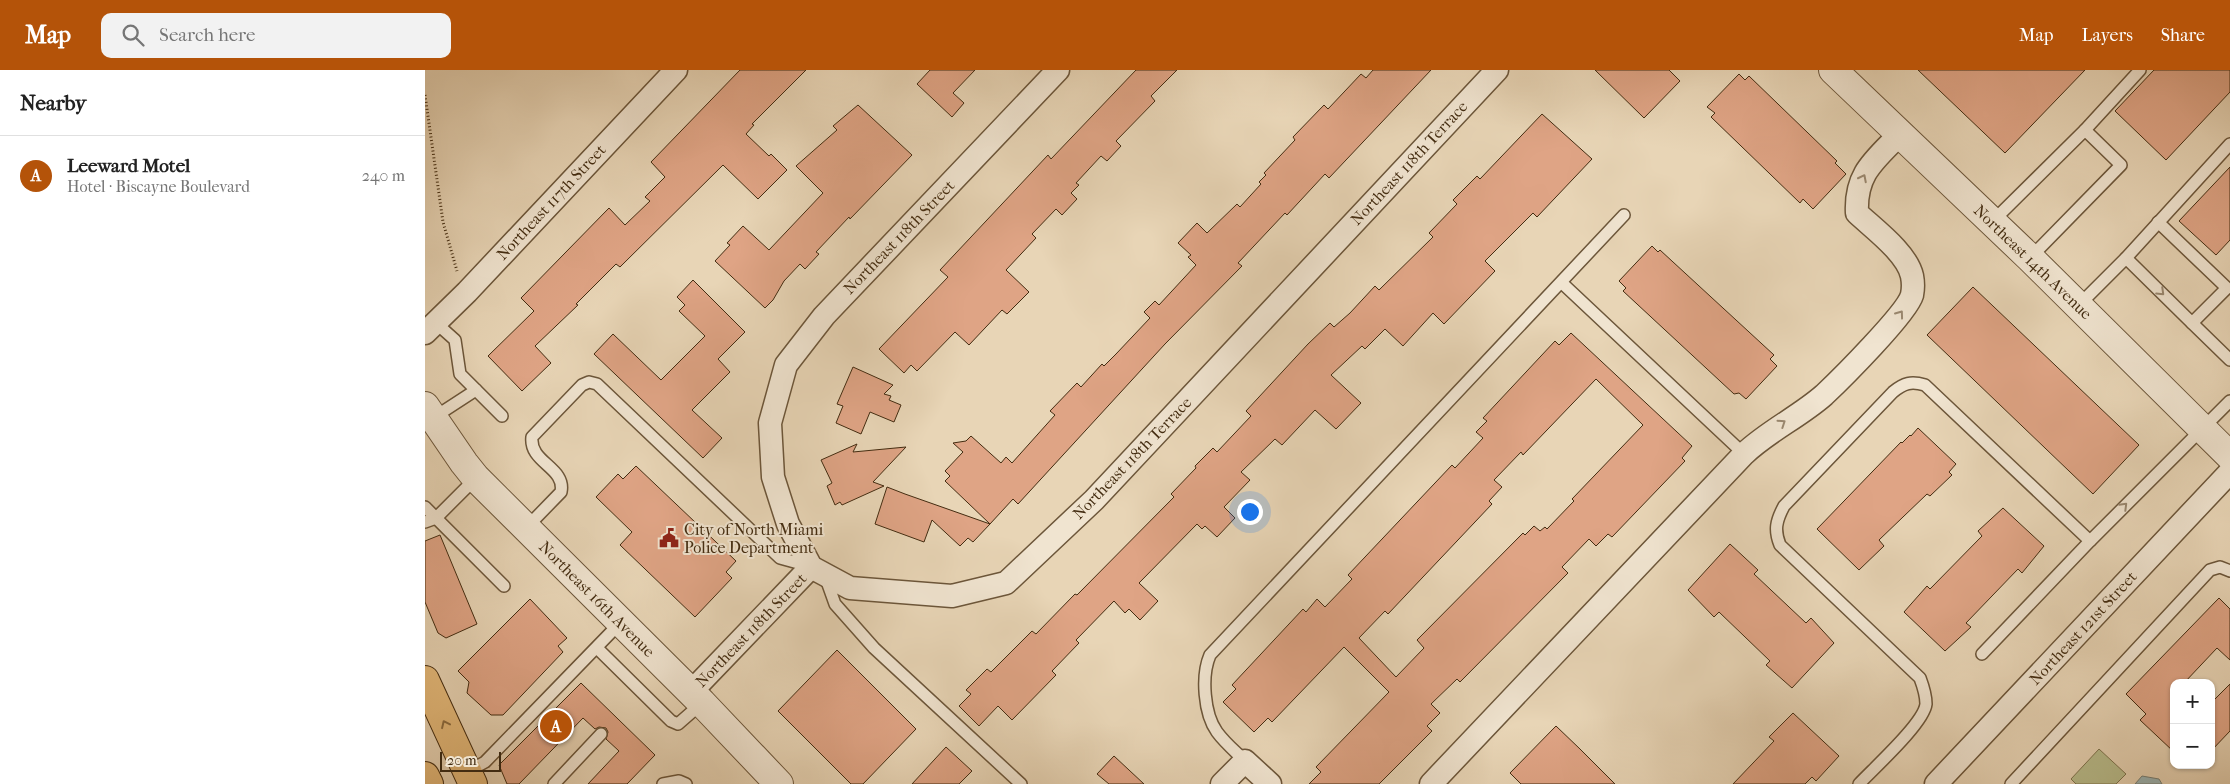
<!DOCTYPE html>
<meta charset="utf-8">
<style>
body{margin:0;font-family:"IM FELL French Canon",serif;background:#f2f2f2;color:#222}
.controls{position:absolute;right:15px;bottom:15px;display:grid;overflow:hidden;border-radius:10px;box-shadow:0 1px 4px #0004}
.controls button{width:45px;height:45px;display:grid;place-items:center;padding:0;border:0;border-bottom:1px solid #e0e0e0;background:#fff;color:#222;font:25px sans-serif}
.scale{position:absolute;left:15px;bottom:12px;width:61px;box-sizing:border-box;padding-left:5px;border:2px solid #432c11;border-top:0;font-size:14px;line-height:18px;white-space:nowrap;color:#432c11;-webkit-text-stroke:4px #f0e4d0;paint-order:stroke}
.you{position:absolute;left:824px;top:441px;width:18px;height:18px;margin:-12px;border:4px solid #fff;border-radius:50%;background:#1a73e8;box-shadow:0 0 0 8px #1a73e833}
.badge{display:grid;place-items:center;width:32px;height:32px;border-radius:50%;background:#b45309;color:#fff;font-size:16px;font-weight:700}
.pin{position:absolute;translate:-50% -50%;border:2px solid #fff;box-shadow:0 1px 5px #0006}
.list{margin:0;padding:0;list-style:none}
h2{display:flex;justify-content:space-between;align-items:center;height:65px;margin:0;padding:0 20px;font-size:21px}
h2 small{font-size:16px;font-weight:400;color:#767676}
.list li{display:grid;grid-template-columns:32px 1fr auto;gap:15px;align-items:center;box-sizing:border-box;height:80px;padding:0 20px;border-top:1px solid #e0e0e0}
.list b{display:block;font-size:19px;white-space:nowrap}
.list p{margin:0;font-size:16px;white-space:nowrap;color:#767676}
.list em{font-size:16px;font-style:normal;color:#767676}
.icon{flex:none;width:28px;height:28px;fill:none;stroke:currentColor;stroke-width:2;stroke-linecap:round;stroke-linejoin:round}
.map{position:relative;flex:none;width:1805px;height:714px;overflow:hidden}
header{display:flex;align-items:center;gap:30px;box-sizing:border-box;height:70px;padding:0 25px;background:#b45309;color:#fff}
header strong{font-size:24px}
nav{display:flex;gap:28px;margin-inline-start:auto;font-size:18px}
.search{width:350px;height:45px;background:#f2f2f2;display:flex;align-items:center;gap:12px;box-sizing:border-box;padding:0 18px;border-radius:10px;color:#767676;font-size:19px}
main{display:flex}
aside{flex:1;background:#fff}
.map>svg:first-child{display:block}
.green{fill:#b8bd8d;stroke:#7e744f}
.water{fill:#9ab6b7;stroke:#777f75}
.building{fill:#dfa485;stroke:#432c11;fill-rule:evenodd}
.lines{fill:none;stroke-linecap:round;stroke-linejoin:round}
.service-casing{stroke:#6c563a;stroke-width:14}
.minor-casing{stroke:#6c563a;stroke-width:25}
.tertiary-casing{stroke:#6c563a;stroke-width:30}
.primary-casing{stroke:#432c11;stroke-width:30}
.path{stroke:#432c11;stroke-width:3;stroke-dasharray:1 2.5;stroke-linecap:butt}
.service{stroke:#f0e4d0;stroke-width:11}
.minor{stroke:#f0e4d0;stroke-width:22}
.tertiary{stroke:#f0e4d0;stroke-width:28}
.primary{stroke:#e4ba7b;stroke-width:28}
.oneway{stroke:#9a8870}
.oneway2{stroke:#8b6c41}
.labels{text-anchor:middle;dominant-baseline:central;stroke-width:4;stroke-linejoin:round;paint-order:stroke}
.street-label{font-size:16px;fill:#432c11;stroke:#f0e4d0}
.poi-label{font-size:16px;fill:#432c11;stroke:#f0e4d0;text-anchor:start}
</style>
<header>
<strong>Map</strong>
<div class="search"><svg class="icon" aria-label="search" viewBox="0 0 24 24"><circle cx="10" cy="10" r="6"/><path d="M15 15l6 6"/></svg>Search here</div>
<nav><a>Map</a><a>Layers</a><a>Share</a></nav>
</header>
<main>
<aside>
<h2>Nearby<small></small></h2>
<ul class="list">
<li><span class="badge">A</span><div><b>Leeward Motel</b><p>Hotel · Biscayne Boulevard</p></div><em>240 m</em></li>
</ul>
</aside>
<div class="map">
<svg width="1805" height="714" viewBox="0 0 1805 714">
<rect width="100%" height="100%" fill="#e8d5b6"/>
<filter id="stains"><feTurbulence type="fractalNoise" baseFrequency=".004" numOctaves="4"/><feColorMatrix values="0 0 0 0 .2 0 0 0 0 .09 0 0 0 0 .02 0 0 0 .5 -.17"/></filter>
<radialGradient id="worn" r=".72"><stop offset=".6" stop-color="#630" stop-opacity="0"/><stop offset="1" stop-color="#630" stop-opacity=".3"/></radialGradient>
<path class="green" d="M1674,679L1701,704L1691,714H1651L1646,709Z"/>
<path class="water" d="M1717,706L1734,709L1737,714H1710Z"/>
<g class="building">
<path d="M315,0H381L327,54L329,55L321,64L344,86L346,84L362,100L333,129L298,95L195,197L191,194L151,234L153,235L110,276L126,293L97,321L63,286L109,241L96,228L184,138L200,155L225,131L220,127L240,107L226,92Z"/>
<path d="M505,0H550L528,23L539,33L527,47L492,14Z"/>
<path d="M711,0H752L726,26L730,31L691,71L696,76L682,91L676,86L651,113L654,115L646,123L652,129L637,145L631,139L607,164L611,168L581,200L604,222L582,244L577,240L544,275L530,262L492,301L486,295L479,303L454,279L523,207L515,200L623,85L626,89Z"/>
<path d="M948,0H1006L904,108L900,104L862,145L860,143L813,193L817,196L740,274L593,434L588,429L565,454L520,411L525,406L520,401L538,382L528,373L541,371L546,366L576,393L581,387L587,393L630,345L625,341L652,313L656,317L677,294L679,296L691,284L725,248L719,242L730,231L734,235L771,195L763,187L766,185L753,173L772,153L782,163L812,134L815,137L836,114L834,112L841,105L839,103L870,70L868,67L899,35L903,39L936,4L941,8Z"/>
<path d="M1170,0H1244L1255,11L1219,48Z"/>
<path d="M1493,0H1660L1580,83Z"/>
<path d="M1729,0H1805V22L1741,90L1690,41Z"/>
<path d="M1314,4L1320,10L1324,6L1412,91L1410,93L1421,104L1388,139L1378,129L1375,133L1286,47L1290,43L1282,37Z"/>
<path d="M433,35L487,85L425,149L424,147L391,182L394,184L380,199L375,194L359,211L348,230L340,238L290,191L305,175L302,173L318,156L344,180L398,123L371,96L412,60L408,56Z"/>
<path d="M1117,44L1167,89L1112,147L1108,143L1060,191L1070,201L1019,254L1008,243L978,276L960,259L940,279L937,276L906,305L936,333L911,359L890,340L857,375L850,369L816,402L825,410L799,437L810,448L792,467L780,456L777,459L772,454L714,513L733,531L715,550L704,539L700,543L689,531L651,570L654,573L627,601L631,605L587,650L573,636L554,656L534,636L546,624L541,620L562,599L566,602L607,561L611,564L650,524L652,525L749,427L746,424L771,398L770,396L788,378L792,382L826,346L821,341L883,274L905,253L909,257L925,243L950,216L954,220L1008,167L1004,163L1032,134L1028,130L1052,106L1055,109Z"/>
<path d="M1805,97V170L1791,185L1754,151Z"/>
<path d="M1227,176L1233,182L1235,180L1349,285L1345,289L1352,296L1321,329L1314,323L1309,324L1198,221L1201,218L1194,211Z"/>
<path d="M268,210L320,262L293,289L305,302L267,340L297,368L278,388L169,284L188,264L236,310L280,266L254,241L260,235L252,227Z"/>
<path d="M1548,217L1714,375L1668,424L1502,265Z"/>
<path d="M1146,263L1267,376L1257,388L1260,391L1187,467L1183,464L1171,476L1164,469L1137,497L1143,503L1035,612L1032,609L1006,634L1015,643L1002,656L1007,661L954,714H884L896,702L891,697L964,622L919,577L847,652L843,648L829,662L798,632L811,619L807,615L878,539L881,542L892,529L900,537L927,509L923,505L1027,395L1030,398L1058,368L1051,362L1062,351L1058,348L1130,271L1134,275ZM1171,309L1218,355L1147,429L1149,431L1122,459L1120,457L1115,461L1109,456L1100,465L1098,463L992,570L999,578L971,607L934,568L960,541L963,544L1067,434L1064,431L1077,417L1069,410L1096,382L1098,385Z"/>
<path d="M428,297L468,315L459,324L466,326L464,330L476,335L469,352L445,342L436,364L411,353L418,336L412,334Z"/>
<path d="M1493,358L1531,394L1524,402L1527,405L1505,426L1502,424L1454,470L1459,476L1434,500L1392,459L1476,372L1477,373L1485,365L1486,366Z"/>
<path d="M432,374L428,382L481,377L448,412L459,416L417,435L415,432L410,435L402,416L407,413L396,390Z"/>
<path d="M211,396L311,491L301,502L307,508L270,547L195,475L207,462L171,427L193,404L198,409Z"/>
<path d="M462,417L480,424L565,454L548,472L543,468L535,476L507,450L499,472L450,454Z"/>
<path d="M1578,438L1619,476L1597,503L1593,499L1541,553L1546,557L1520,581L1479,542L1502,516L1505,519L1557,466L1553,461Z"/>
<path d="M15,465L52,554L21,568L13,563L0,532V471Z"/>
<path d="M1305,474L1333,500L1329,504L1381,553L1386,548L1409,573L1367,618L1341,595L1345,591L1294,542L1289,547L1263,520Z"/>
<path d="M1794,528L1805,539V590L1792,578L1759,613H1749V682L1715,650L1721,644L1701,624Z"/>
<path d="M105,529L142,568L133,576L138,582L78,645H66L42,623L44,612L33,601Z"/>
<path d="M412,580L491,659L438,714H426L353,641Z"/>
<path d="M156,613L230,685L202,714H163L194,681L181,669L183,662L181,658L174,657L170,659L158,648L94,714H82L74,695Z"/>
<path d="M1805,614V661L1786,681V633Z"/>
<path d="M1368,643L1414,686L1391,711L1387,707L1380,714H1308L1349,671L1344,667Z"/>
<path d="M1131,656L1155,679L1190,714H1096L1085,703Z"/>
<path d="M521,677L547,701L534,714H487Z"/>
<path d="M689,686L719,714H684L672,704Z"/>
</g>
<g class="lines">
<defs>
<g id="service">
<path d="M1660,60L1715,0"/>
<path d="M1567,152L1660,60L1696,95L1605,188"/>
<path d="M1701,188L1767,253L1802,218L1733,152"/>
<path d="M1137,213L1319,384"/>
<path d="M1653,236L1701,188L1805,74"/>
<path d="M11,253L30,270L35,304L77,346"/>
<path d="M1767,253L1805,290"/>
<path d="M8,348L51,320"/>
<path d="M0,437L79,516"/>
<path d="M0,452L11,448L51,408"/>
<path d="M101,458L136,422C141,397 104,393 107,367L157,315L164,312L172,314L355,488L384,496"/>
<path d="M400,506L410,534L449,578L596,714"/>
<path d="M172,578L246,651L253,654L277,633"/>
<path d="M1557,584L1665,471L1805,331"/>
<path d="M820,691C811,682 800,673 792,662C779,644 776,606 785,585L1199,145"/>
<path d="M42,702L60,692L196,552"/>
<path d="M129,714L176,664"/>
<path d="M238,714L254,711L261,714"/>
<path d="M1434,714C1449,698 1499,653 1501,634C1501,625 1498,616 1495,608L1355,475C1349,460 1351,451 1359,436L1468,322C1479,313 1486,311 1500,315L1665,471"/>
<path d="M1586,714L1785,500L1795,497L1805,501"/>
</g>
<g id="minor">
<path d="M633,0L399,246L361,295L345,353L348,407L363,454L386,497L425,518L527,526L581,513L669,430L1072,0"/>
<path d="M0,263L42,222L251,0"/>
<path d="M266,622L386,497"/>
<path d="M797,714L820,691L845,714"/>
<path d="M1006,714L1319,384C1343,361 1374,347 1399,325C1416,309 1482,243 1487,225C1488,220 1488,211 1487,206C1482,183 1449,159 1432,143C1430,103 1450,90 1476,63"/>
<path d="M1511,714L1805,402"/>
</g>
<g id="tertiary">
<path d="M1408,0L1605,188L1805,386"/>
<path d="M0,336L39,393L51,408L277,633L354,714"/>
</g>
<g id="primary">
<path d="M0,610L48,714"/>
<path d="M0,706L4,714"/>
</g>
</defs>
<use href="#service" class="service-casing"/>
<use href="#minor" class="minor-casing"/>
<use href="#tertiary" class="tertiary-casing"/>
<use href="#primary" class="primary-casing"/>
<path class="path" d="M0,25L18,152L32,201"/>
<use href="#service" class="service"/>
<use href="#minor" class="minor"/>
<use href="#tertiary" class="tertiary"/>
<use href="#primary" class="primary"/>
</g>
<defs><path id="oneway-chevron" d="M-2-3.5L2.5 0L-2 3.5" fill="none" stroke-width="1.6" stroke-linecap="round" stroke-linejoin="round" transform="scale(1.25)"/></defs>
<g class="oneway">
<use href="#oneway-chevron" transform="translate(1438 108) rotate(-63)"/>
<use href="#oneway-chevron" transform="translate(1736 222) rotate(44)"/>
<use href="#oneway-chevron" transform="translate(1475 244) rotate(-54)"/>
<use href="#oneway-chevron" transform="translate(1357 353) rotate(-34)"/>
<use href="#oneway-chevron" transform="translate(1699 436) rotate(-45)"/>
</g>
<use class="oneway2" href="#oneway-chevron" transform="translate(20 654) rotate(-115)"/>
<defs>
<symbol id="civic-bare" viewBox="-9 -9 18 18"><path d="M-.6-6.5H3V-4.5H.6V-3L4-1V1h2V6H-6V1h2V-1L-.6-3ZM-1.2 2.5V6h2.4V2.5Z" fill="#8f2418" stroke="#f0e4d0" stroke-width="2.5" paint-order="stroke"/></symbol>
</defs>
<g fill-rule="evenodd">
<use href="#civic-bare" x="230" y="454" width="28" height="28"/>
</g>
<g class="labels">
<g class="street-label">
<text transform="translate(984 93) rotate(-47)">Northeast 118th Terrace</text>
<text transform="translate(126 132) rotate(-47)">Northeast 117th Street</text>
<text transform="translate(474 167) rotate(-46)">Northeast 118th Street</text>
<text transform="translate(1608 192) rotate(44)">Northeast 14th Avenue</text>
<text transform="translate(707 388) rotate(-46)">Northeast 118th Terrace</text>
<text transform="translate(172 529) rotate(45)">Northeast 16th Avenue</text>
<text transform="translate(1658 558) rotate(-47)">Northeast 121st Street</text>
<text transform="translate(326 560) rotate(-46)">Northeast 118th Street</text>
</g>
<g class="poi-label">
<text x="259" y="459">City of North Miami<tspan x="259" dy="18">Police Department</tspan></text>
</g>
</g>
<rect width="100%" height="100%" filter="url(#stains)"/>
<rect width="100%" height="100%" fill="url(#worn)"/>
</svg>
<div class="controls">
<button>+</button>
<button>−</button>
</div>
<div class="scale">20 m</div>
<div class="you"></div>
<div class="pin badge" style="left:131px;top:656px">A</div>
</div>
</main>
